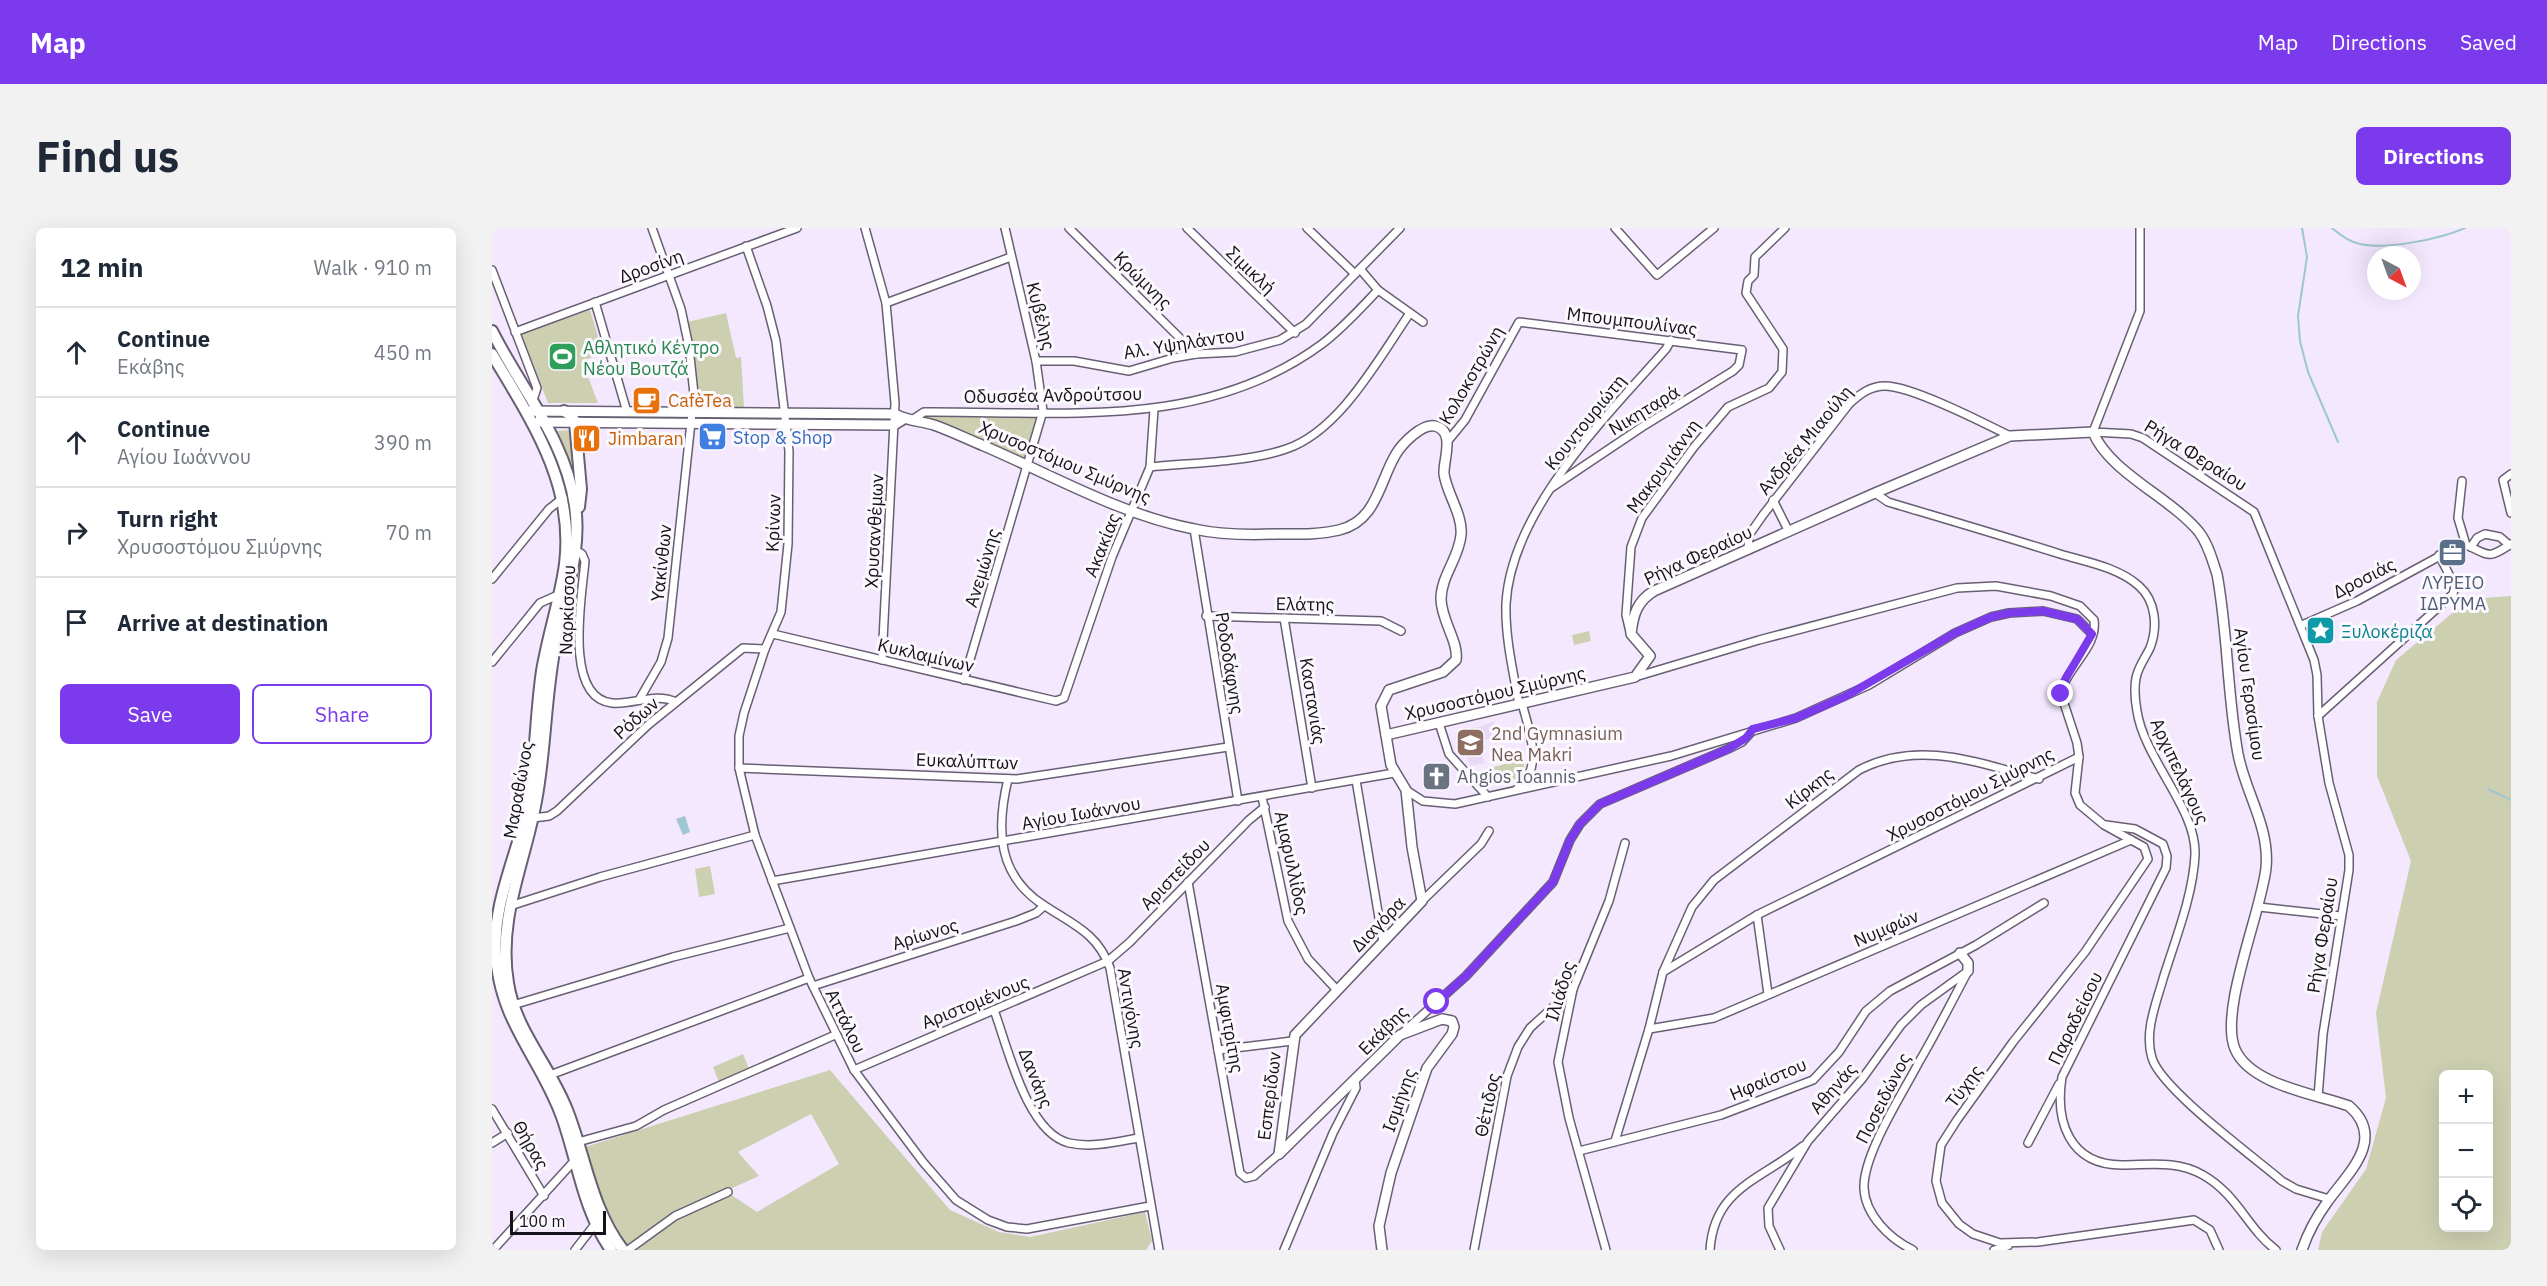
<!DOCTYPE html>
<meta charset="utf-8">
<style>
body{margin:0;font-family:"IBM Plex Sans",sans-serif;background:#f2f2f3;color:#1f2937}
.controls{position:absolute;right:18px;bottom:18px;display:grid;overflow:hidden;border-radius:9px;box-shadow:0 6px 24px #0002}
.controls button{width:54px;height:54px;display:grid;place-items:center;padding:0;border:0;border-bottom:2px solid #e0e1e3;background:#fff;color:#1f2937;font:30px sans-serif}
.compass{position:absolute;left:1875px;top:18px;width:54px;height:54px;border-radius:50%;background:#fff;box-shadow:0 6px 24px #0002;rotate:139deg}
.scale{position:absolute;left:18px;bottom:15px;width:96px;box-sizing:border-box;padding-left:6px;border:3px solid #161219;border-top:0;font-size:16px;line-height:21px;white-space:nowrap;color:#161219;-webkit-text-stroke:4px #fcf9fe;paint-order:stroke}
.stop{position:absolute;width:18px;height:18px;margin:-14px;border:4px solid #7c3aed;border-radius:50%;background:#fff}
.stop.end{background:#7c3aed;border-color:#fff;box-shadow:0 2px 6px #0008}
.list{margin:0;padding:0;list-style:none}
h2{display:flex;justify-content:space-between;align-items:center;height:78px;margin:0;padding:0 24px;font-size:26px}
h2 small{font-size:20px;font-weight:400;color:#747a83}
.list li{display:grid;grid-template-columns:39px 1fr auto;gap:18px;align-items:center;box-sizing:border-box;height:90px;padding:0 24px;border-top:2px solid #e0e1e3}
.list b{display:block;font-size:22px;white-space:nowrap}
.list p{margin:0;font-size:20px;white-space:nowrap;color:#747a83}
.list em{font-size:20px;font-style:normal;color:#747a83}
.actions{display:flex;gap:12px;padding:18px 24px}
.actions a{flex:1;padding:14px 0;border:2px solid #7c3aed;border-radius:9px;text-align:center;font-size:21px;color:#7c3aed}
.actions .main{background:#7c3aed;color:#fff}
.icon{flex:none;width:33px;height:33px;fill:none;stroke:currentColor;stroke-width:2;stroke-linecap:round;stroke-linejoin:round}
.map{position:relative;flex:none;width:2019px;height:1022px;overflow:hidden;border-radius:9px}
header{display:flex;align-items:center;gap:36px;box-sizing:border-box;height:84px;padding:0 30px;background:#7c3aed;color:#fff}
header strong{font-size:28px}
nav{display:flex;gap:33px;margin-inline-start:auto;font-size:21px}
.intro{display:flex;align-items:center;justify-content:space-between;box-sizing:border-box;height:144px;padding:0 36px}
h1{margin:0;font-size:42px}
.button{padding:15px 27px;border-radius:9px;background:#7c3aed;color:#fff;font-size:21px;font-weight:700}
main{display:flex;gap:36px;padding:0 36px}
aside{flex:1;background:#fff;border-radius:9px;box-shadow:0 6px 24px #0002}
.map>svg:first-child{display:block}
.built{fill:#e8d9f6}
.green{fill:#cccfb0;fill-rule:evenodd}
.water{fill:#9ec6d3}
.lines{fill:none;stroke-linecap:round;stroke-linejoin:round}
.stream{stroke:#9ec6d3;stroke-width:2}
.street-casing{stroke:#695f72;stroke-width:10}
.secondary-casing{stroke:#695f72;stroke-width:12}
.primary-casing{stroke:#695f72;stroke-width:14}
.street{stroke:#fff;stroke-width:7}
.secondary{stroke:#fff;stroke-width:9}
.primary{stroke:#fff;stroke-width:10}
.route{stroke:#7c3aed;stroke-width:8}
.labels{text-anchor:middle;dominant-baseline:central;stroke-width:6;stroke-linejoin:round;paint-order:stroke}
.street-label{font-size:18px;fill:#161219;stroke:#fcf9fe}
.leisure-label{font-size:18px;fill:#27864d;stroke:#fcf9fe;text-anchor:start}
.food-label{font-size:18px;fill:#c56008;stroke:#fcf9fe;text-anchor:start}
.shop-label{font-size:18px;fill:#366cbe;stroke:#fcf9fe;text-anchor:start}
.service-label{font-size:18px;fill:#4e5e75;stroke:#fcf9fe}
.culture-label{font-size:18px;fill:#0d838f;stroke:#fcf9fe;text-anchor:start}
.education-label{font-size:18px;fill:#785e54;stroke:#fcf9fe;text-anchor:start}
.worship-label{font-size:18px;fill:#5b616d;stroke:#fcf9fe;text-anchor:start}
</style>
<header>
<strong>Map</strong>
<nav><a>Map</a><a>Directions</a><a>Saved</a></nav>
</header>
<div class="intro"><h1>Find us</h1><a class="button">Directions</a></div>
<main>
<aside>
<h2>12 min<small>Walk · 910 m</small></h2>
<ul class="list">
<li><svg class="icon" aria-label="ahead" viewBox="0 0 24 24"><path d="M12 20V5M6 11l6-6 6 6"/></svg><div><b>Continue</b><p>Εκάβης</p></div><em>450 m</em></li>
<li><svg class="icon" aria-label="ahead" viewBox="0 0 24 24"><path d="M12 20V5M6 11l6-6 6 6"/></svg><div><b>Continue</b><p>Αγίου Ιωάννου</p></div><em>390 m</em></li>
<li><svg class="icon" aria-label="right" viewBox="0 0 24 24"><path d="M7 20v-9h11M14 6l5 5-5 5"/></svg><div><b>Turn right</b><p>Χρυσοστόμου Σμύρνης</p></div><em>70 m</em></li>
<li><svg class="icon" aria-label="arrive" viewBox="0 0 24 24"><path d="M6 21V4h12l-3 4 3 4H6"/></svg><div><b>Arrive at destination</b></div></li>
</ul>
<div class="actions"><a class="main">Save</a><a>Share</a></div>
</aside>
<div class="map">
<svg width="2019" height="1022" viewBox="0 0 2019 1022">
<rect width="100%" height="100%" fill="#f3e8fe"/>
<path class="built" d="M1002,493L1006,509L987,513V516L983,518L985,522L988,521L993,535L978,538L965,503L987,499Z"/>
<g class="green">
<path d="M98,82L111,125L90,133L106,175H56L29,105Z"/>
<path d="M234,85L244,130L249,129L252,180H206L195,94Z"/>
<path d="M432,187L548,188L533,231Z"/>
<path d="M87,188L196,189V193L87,192Z"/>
<rect x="204" y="189" width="87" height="4"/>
<path d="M299,189H398L399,192L299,193Z"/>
<path d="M81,202L82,234L77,235L62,203Z"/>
<path d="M2019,368V1022H1826L1830,1004L1874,941L1894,870L1884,785L1919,633L1885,548V474L1904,432L1977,371ZM1952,846H1996V1000H1952Z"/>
<path d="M1097,403L1099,413L1082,417L1080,407Z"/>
<path d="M1031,531L1033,544L1031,549L1007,557L1002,539Z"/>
<path d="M218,638L223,666L207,669L203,641Z"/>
<path d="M251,826L257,841L227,854L221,839Z"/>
<path d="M338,842L458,982L507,1004L538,1009L653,984L660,1013L654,1022H141L171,997L238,966L265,984L347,936L319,886L246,924L267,948L183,986L136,1019L110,973L93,919Z"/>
</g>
<path class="water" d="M193,588L198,604L191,607L184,591Z"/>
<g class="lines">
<g class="stream">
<path d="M1810,0L1815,29L1806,88L1808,113L1816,144L1846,214"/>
<path d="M1840,0C1848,7 1857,14 1868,16C1894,22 1948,11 1973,0"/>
<path d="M1996,561L2019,572"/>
</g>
<defs>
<g id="street">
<path d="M373,0L394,75L403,175L390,432"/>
<path d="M577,0L704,126"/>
<path d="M695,0L803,105"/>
<path d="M815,0L863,46"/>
<path d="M1123,0L1165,47L1222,0"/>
<path d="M1648,0V83L1601,204L1639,206L1651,210L1762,284L1822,432L1825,447L1826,488L1837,555L1857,627V642L1831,806L1826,869"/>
<path d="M254,18L275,78L284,113L297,223L296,316L289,384L273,421L252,485L247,508V540L263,607L317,750L362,842L431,934L464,972L496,992L515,999L535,1001L658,978"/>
<path d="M868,41L886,62L931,94"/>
<path d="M0,42L45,160L41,172"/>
<path d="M103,74L135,184"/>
<path d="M394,75L519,29"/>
<path d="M23,104L305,0"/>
<path d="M544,133H582L637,143L681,130L704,126L743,124L788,112L814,96L908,0"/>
<path d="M420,192L432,184C570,183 712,203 830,116C851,100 868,81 886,62"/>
<path d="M955,214L973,192L1027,94L1250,122L1247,137L1241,143L1150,199L1059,260"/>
<path d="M658,239C697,235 758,234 794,221C848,203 887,130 918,85"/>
<path d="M2019,246L2011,252L2019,285"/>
<path d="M1970,253L1966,290L1974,317"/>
<path d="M1383,265L1396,274C1453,291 1511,308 1568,326C1594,334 1626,339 1647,358C1664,373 1666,399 1658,420C1653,430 1646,439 1644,450C1642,461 1643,472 1645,483C1652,531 1705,581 1703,627C1701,668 1683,712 1671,751C1664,776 1652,804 1660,830C1669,861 1762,929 1790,953L1804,961L1837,971"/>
<path d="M1281,272L1297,304"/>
<path d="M702,301L746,573"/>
<path d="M1979,319L1985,310L1993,306L2008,309L2017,317"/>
<path d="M82,321L90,326L93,333C90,367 71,470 120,475C142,477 163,464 184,474"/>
<path d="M1256,322L1257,307L1271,287L1357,176C1368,166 1378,158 1393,158C1420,158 1492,195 1518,208"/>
<path d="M0,351L57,281L71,270"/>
<path d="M714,388L889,393L909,403"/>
<path d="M792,390L820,560"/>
<path d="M1810,397L1865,373L1959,322L1974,317C1998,327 1995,332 2019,316"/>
<path d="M1138,404L1134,387L1139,319L1150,290L1202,219L1236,179L1277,160L1290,144L1291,121L1254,65L1256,53L1262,47L1263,29L1293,0"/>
<path d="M281,406L564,473L572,470L620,329L658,239L662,181"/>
<path d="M0,434L48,375L66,367"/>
<path d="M1143,449L1267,412L1465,360L1504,358L1559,368L1588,378L1602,392C1606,420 1574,439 1569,466L1585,515L1587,529L1583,565L1588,577L1612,597L1652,619L1656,631L1593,724L1521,814L1465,892L1449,917L1444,953L1450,975L1467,996L1481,1006L1508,1015L1546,1014L1702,992L1718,1002L1727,1022"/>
<path d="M472,452L551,183L544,133L513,0"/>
<path d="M147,472L169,434L176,410L202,166L197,119L189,81L160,0"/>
<path d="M1027,476C1021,443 1013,409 1014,376C1019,282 1114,189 1174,121L1179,112"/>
<path d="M1826,488L1961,366L1963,358L1947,327"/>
<path d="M947,495L957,526L996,569"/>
<path d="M247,540L525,551L736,519"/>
<path d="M516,551C504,601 505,648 553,678C582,697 606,706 618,740L667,1022"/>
<path d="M864,552L891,714"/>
<path d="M1025,561C1053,539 1037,504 1030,475"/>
<path d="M914,562L931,573L963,576L1179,528L1304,490L1377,457L1463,405L1499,389L1517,385L1551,383L1585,391L1600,406"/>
<path d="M770,569L796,693L816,731L845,762"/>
<path d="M41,590L57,588L65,583L156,497L251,420L273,421"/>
<path d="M1614,597L1643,601L1671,616L1675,628L1674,640L1570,849C1563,893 1577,937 1630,937C1658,937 1685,932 1711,947C1746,967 1755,1000 1784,1022"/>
<path d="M280,653L902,545"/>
<path d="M696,654L748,945L754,950L762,948L787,926"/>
<path d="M930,673L989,616L997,603"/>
<path d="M18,678L108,649L263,607"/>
<path d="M1767,679L1849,688"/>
<path d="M1265,687L1276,766"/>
<path d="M1171,744L1200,679L1222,652L1367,542C1427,511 1486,535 1547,551"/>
<path d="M321,758L524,693L544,685L552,678"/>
<path d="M21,777L181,729L298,700"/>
<path d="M502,782C516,820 535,905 577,915C600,920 624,914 646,910"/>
<path d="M1157,801L1222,790L1639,612"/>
<path d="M908,807L974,748L1061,654L1078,612L1088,596L1108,576L1236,521L1250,514L1261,502"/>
<path d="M726,822L800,813"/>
<path d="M362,842L616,733L638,714L757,592L773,579"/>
<path d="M58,847L317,750"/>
<path d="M0,881L52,968"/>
<path d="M1123,913L1157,801L1171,744L1265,687L1587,529"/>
<path d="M86,914L144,898L172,882L343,807"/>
<path d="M0,915L16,905"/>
<path d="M1536,915L1567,856"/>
<path d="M1087,923L1229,887L1321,852L1347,824L1374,783L1398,763L1484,717L1552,675"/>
<path d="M1,1022L83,932"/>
<path d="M83,1022L104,995"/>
<path d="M136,1022L183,988L236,964"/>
<path d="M792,1022L841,905L864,860L863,852"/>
<path d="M982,1022L1015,848L1026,819L1038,800L1081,761"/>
<path d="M1114,1022L1077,890L1066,834L1081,761L1117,673L1133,615"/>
<path d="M1218,1022C1222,960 1269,952 1311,918"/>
<path d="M1288,1022L1277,998L1276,980L1316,913L1370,851L1409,797L1429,777L1476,743"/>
<path d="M1421,1022C1398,1011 1373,987 1372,960C1371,926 1411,865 1427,834C1444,805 1459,775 1475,745"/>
<path d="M1502,1022L1516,1018"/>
</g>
<g id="secondary">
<path d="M34,183L403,186C415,193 429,193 442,197C459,203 475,211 492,218C560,247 629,287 702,301C729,307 756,307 783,306C804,306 826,307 847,302C885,293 887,254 904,226C910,216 930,195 943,198C964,203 951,232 952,246C955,266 971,287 969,307C967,330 949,348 949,371C949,392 967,414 964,432L951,444L897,462L889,478L899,537L914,562L920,619L930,673L803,807L787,926"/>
<path d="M46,194L402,197L412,191"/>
<path d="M894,507L1143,449L1158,428L1139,406C1141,387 1145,373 1162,363L1383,265L1518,208L1601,204C1617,244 1678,269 1707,304C1716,316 1720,331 1725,346C1736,405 1735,466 1746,526C1753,564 1778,599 1774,640C1769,685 1727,783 1743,821C1758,857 1824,866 1857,878C1895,911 1856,945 1836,973C1825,988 1816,1004 1810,1022"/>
<path d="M1468,725L1476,735V743"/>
<path d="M787,926L908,807L950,791L960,793L962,799L960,806L935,840L899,945L887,998L890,1022"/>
</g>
<g id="primary">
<path d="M0,103C29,161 74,212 83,278C90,323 72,370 64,413C53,466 54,520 44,573C33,635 5,690 16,755C23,802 58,838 75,882C94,930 99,980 131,1022"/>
<path d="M0,126C39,192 83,255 73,336C68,372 56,407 50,443C43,490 44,538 34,585C23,632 0,678 4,728C9,796 49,830 70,889C86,934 91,982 119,1022"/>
<path d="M72,183L79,187L83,194L89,261L87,279"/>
</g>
</defs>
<use href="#street" class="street-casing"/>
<use href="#secondary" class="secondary-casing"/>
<use href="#primary" class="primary-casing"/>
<use href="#street" class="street"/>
<use href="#secondary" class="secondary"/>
<use href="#primary" class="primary"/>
</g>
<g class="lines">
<path class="route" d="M945,774L974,748L1061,654L1078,612L1088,596L1108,576L1236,521L1254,510L1261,501L1304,490L1354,468L1463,405L1499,389L1517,385L1551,383L1585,391L1600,406L1574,450L1569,466"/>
</g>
<defs>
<symbol id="stadium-square" viewBox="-11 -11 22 22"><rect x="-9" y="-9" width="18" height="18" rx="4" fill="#2e9e5b" stroke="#fcf9fe"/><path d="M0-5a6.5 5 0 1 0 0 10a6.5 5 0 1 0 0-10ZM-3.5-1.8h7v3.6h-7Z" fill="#fff"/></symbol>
<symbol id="cafe-square" viewBox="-11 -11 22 22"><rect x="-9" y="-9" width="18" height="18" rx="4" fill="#e8710a" stroke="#fcf9fe"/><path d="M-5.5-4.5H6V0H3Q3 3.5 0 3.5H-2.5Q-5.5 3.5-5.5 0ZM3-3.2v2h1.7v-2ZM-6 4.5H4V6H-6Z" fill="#fff"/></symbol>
<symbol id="supermarket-square" viewBox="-11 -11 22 22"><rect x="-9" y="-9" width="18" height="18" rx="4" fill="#3f7fe0" stroke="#fcf9fe"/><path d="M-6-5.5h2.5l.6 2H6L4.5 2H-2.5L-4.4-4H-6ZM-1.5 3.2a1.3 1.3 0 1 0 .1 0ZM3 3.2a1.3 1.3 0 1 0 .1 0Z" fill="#fff"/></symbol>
<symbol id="restaurant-square" viewBox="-11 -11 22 22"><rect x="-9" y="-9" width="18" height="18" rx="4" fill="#e8710a" stroke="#fcf9fe"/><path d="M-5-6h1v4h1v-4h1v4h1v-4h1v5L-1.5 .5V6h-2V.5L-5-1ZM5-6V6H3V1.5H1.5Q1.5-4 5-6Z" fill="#fff"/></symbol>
<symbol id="office-square" viewBox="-11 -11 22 22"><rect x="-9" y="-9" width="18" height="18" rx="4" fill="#5c6f8a" stroke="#fcf9fe"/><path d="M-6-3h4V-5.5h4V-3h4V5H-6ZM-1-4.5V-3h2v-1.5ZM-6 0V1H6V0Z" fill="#fff"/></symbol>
<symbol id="sight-square" viewBox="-11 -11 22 22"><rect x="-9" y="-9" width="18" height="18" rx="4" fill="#0f9aa8" stroke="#fcf9fe"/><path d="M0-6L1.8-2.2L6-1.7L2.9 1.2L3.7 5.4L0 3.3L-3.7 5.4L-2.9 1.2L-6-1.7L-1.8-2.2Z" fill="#fff"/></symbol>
<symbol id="school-square" viewBox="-11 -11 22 22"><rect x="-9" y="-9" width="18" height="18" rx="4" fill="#8d6e63" stroke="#fcf9fe"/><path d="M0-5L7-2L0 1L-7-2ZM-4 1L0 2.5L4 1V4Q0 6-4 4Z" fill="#fff"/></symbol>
<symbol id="church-square" viewBox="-11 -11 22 22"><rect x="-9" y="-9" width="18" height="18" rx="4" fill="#6b7280" stroke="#fcf9fe"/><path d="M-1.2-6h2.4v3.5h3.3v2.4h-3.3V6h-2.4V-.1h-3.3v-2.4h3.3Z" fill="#fff"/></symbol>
</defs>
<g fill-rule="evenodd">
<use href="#stadium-square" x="54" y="112" width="33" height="33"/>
<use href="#cafe-square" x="138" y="156" width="33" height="33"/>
<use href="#supermarket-square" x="204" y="192" width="33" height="33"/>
<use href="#restaurant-square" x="78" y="194" width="33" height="33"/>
<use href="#office-square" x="1944" y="308" width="33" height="33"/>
<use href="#sight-square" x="1812" y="386" width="33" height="33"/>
<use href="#school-square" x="962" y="498" width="33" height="33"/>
<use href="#church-square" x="928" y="532" width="33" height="33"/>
</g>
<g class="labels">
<g class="street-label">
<text transform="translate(159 38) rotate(-20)">Δροσίνη</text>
<text transform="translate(759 42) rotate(44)">Σιμικλή</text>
<text transform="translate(651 52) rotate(45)">Κρώμνης</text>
<text transform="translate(549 88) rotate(76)">Κυβέλης</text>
<text transform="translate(1140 93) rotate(7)">Μπουμπουλίνας</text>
<text transform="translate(692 115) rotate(-9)">Αλ. Υψηλάντου</text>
<text transform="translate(979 147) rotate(-60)">Κολοκοτρώνη</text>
<text transform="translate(561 167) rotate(-1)">Οδυσσέα Ανδρούτσου</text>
<text transform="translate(1152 182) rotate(-31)">Νικηταρά</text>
<text transform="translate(1093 194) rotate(-51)">Κουντουριώτη</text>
<text transform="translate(1313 212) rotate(-50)">Ανδρέα Μιαούλη</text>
<text transform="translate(1704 227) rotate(32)">Ρήγα Φεραίου</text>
<text transform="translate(573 234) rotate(23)">Χρυσοστόμου Σμύρνης</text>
<text transform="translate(1171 238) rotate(-54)">Μακρυγιάννη</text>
<text transform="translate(281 295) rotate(-88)">Κρίνων</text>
<text transform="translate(382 303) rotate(-87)">Χρυσανθέμων</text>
<text transform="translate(610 317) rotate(-68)">Ακακίας</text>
<text transform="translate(1206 327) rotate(-25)">Ρήγα Φεραίου</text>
<text transform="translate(169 335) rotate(-84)">Υακίνθων</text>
<text transform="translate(490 340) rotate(-73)">Ανεμώνης</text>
<text transform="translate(1872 350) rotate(-27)">Δροσιάς</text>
<text transform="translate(813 376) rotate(1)">Ελάτης</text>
<text transform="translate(75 382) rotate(-88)">Ναρκίσσου</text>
<text transform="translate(434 427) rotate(13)">Κυκλαμίνων</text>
<text transform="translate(738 435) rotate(81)">Ροδοδάφνης</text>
<text transform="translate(1003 465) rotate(-13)">Χρυσοστόμου Σμύρνης</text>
<text transform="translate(1758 466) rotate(82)">Αγίου Γερασίμου</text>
<text transform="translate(821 473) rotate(81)">Καστανιάς</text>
<text transform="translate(144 490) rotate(-42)">Ρόδων</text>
<text transform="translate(475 533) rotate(2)">Ευκαλύπτων</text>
<text transform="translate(1688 543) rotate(65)">Αρχιπελάγους</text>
<text transform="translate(1317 560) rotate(-38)">Κίρκης</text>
<text transform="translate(26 562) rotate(-80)">Μαραθώνος</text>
<text transform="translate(1478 566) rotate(-27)">Χρυσοστόμου Σμύρνης</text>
<text transform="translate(589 585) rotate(-10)">Αγίου Ιωάννου</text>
<text transform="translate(800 635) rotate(78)">Αμαρυλλίδος</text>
<text transform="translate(683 646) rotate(-46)">Αριστείδου</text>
<text transform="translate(886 696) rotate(-46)">Διαγόρα</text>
<text transform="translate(1394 700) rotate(-23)">Νυμφών</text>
<text transform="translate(433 706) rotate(-17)">Αρίωνος</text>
<text transform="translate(1830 707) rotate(-81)">Ρήγα Φεραίου</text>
<text transform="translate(1068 763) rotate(-73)">Ιλιάδος</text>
<text transform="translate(483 774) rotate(-22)">Αριστομένους</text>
<text transform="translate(639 780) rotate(80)">Αντιγόνης</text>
<text transform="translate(1583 790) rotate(-64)">Παραδείσου</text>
<text transform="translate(354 793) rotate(64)">Αττάλου</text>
<text transform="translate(738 800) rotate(80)">Αμφιτρίτης</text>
<text transform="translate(891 802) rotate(-45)">Εκάβης</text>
<text transform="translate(544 850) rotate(68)">Δανάης</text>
<text transform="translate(1276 851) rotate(-23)">Ηφαίστου</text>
<text transform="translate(1472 858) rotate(-53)">Τύχης</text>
<text transform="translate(1341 860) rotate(-49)">Αθηνάς</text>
<text transform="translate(777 868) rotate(-83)">Εσπερίδων</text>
<text transform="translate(1391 870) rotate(-63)">Ποσειδώνος</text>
<text transform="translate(907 872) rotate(-70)">Ισμήνης</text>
<text transform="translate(995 877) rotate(-78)">Θέτιδος</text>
<text transform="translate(39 917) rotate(60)">Θήρας</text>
</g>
<g class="leisure-label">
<text x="91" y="119">Αθλητικό Κέντρο<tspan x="91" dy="21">Νέου Βουτζά</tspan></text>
</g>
<g class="food-label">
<text x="176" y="172">CafèTea</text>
<text x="116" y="210">Jimbaran</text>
</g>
<g class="shop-label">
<text x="241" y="209">Stop &amp; Shop</text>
</g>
<g class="service-label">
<text x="1961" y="354">ΛΥΡΕΙΟ<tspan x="1961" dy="21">ΙΔΡΥΜΑ</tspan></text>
</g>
<g class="culture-label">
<text x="1849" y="403">Ξυλοκέριζα</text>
</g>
<g class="education-label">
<text x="999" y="505">2nd Gymnasium<tspan x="999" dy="21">Nea Makri</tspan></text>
</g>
<g class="worship-label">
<text x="965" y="548">Ahgios Ioannis</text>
</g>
</g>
</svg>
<div class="controls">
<button>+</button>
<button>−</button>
<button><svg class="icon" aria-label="locate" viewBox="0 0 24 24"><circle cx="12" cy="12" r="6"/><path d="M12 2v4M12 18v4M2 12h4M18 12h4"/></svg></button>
</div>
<svg class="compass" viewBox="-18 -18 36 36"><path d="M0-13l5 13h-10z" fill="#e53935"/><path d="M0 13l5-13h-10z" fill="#747a83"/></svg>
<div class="scale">100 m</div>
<div class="stop" style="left:945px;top:774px"></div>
<div class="stop end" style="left:1569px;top:466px"></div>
</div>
</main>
